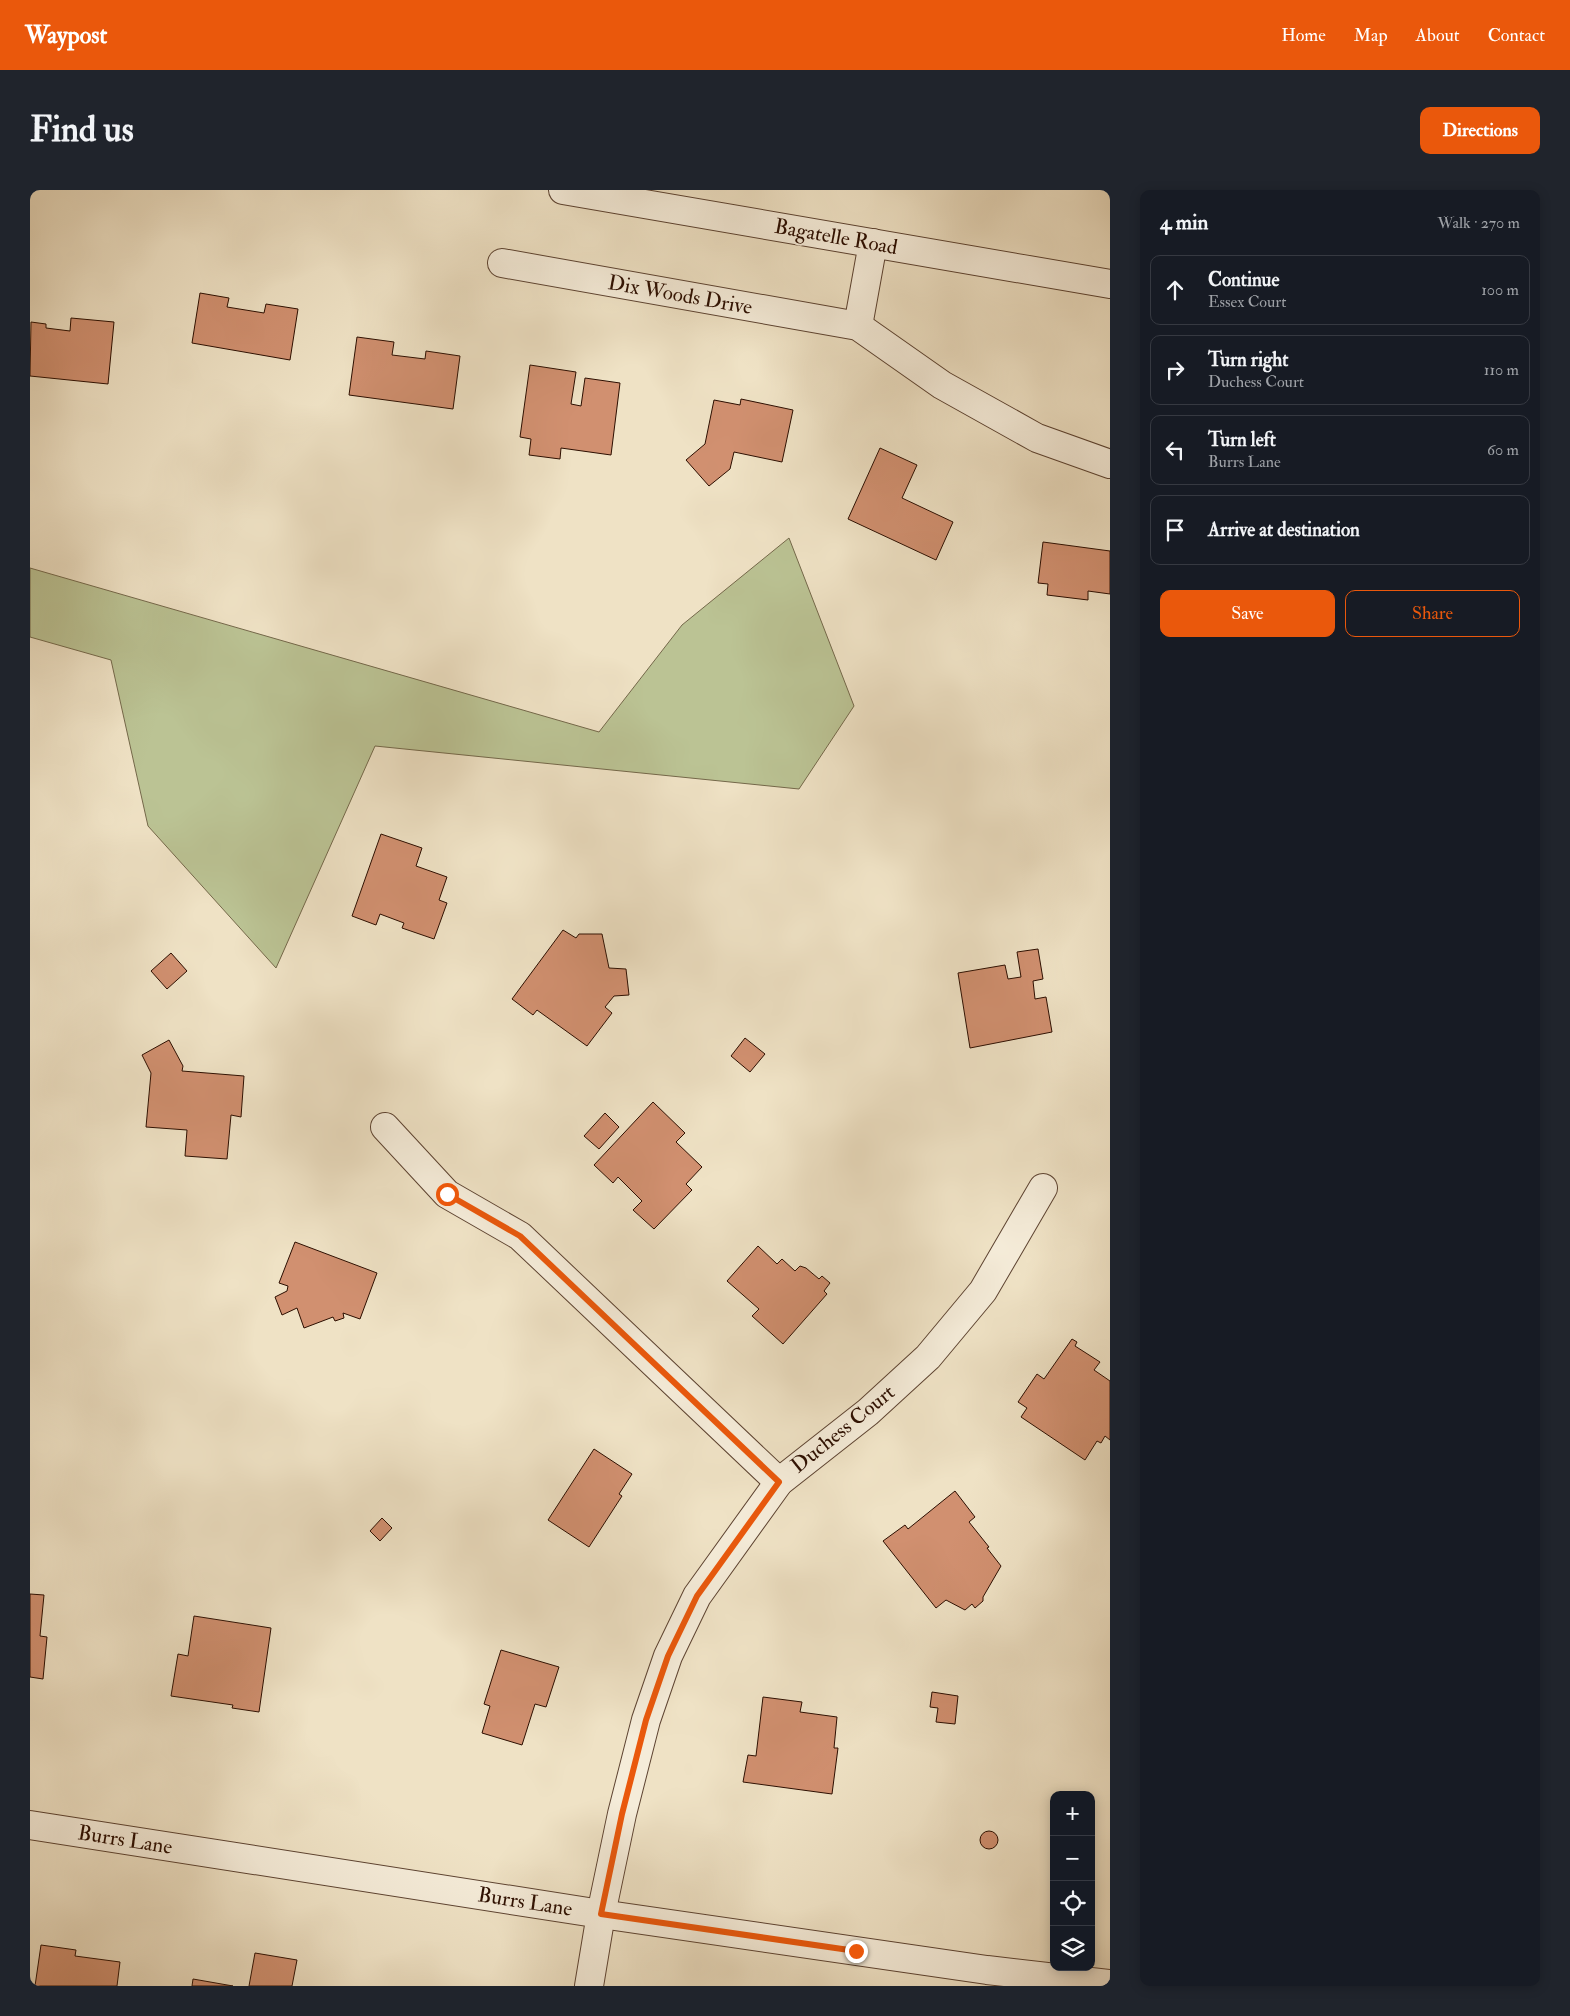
<!DOCTYPE html>
<meta charset="utf-8">
<style>
body{margin:0;font-family:"IM FELL Double Pica",serif;background:#20242c;color:#f1f3f6}
.controls{position:absolute;right:15px;bottom:15px;display:grid;overflow:hidden;border-radius:10px;box-shadow:0 2px 12px #0003}
.controls button{width:45px;height:45px;display:grid;place-items:center;padding:0;border:0;border-bottom:1px solid #363941;background:#171b24;color:#f1f3f6;font:25px sans-serif}
.stop{position:absolute;width:15px;height:15px;margin:-11px;border:4px solid #ea580c;border-radius:50%;background:#fff}
.stop.end{background:#ea580c;border-color:#fff;box-shadow:0 1px 5px #0008}
.list{margin:0;padding:0;list-style:none}
h2{display:flex;justify-content:space-between;align-items:center;height:65px;margin:0;padding:0 20px;font-size:21px}
h2 small{font-size:16px;font-weight:400;color:#9ea1a6}
.list li{display:grid;grid-template-columns:32px 1fr auto;gap:15px;align-items:center;box-sizing:border-box;height:70px;margin:0 10px 10px;padding:0 10px;border:1px solid #363941;border-radius:10px}
.list b{display:block;font-size:19px;white-space:nowrap}
.list p{margin:0;font-size:16px;white-space:nowrap;color:#9ea1a6}
.list em{font-size:16px;font-style:normal;color:#9ea1a6}
.actions{display:flex;gap:10px;padding:15px 20px}
.actions a{flex:1;padding:11px 0;border:1px solid #ea580c;border-radius:10px;text-align:center;font-size:18px;color:#ea580c}
.actions .main{background:#ea580c;color:#fff}
.icon{flex:none;width:28px;height:28px;fill:none;stroke:currentColor;stroke-width:2;stroke-linecap:round;stroke-linejoin:round}
.map{position:relative;flex:none;width:1080px;height:1796px;overflow:hidden;border-radius:10px}
header{display:flex;align-items:center;gap:30px;box-sizing:border-box;height:70px;padding:0 25px;background:#ea580c;color:#fff}
header strong{font-size:24px}
nav{display:flex;gap:28px;margin-inline-start:auto;font-size:18px}
.intro{display:flex;align-items:center;justify-content:space-between;box-sizing:border-box;height:120px;padding:0 30px}
h1{margin:0;font-size:35px}
.button{padding:12px 22px;border-radius:10px;background:#ea580c;color:#fff;font-size:18px;font-weight:700}
main{display:flex;gap:30px;padding:0 30px}
aside{flex:1;background:#171b24;border-radius:10px;box-shadow:0 2px 12px #0003}
.map>svg:first-child{display:block}
.green{fill:#bbc394;stroke:#74684a}
.building{fill:#d19070;stroke:#2c0e00}
.lines{fill:none;stroke-linecap:round;stroke-linejoin:round}
.minor-casing{stroke:#5d4331;stroke-width:30}
.minor{stroke:#f5ecd9;stroke-width:28}
.route{stroke:#ea580c;stroke-width:6}
.labels{text-anchor:middle;dominant-baseline:central;stroke-width:4;stroke-linejoin:round;paint-order:stroke}
.street-label{font-size:21px;fill:#2c0e00;stroke:#f5ecd9}
</style>
<header>
<strong>Waypost</strong>
<nav><a>Home</a><a>Map</a><a>About</a><a>Contact</a></nav>
</header>
<div class="intro"><h1>Find us</h1><a class="button">Directions</a></div>
<main>
<div class="map">
<svg width="1080" height="1796" viewBox="0 0 1080 1796">
<rect width="100%" height="100%" fill="#efe2c5"/>
<filter id="stains"><feTurbulence type="fractalNoise" baseFrequency=".004" numOctaves="4"/><feColorMatrix values="0 0 0 0 .2 0 0 0 0 .09 0 0 0 0 .02 0 0 0 .5 -.17"/></filter>
<radialGradient id="worn" r=".72"><stop offset=".6" stop-color="#630" stop-opacity="0"/><stop offset="1" stop-color="#630" stop-opacity=".3"/></radialGradient>
<path class="green" d="M759,348L824,516L769,599L345,556L246,778L118,636L81,470L0,447V378L569,542L652,435Z"/>
<g class="building">
<path d="M170,103L199,108L197,117L234,123L236,114L268,119L260,170L162,153Z"/>
<path d="M41,128L84,132L78,194L0,186L1,132L16,134V138L40,141Z"/>
<path d="M327,147L364,152L362,165L395,169L396,161L430,166L423,219L319,205Z"/>
<path d="M500,175L546,182L541,214L551,216L555,188L590,193L581,265L531,258L530,269L499,265L501,249L490,247Z"/>
<path d="M711,209L763,220L752,272L704,262L700,279L679,296L656,270L675,254L684,210L710,215Z"/>
<path d="M850,258L887,275L872,308L923,332L906,370L818,329Z"/>
<path d="M1013,352L1080,361V404L1058,401V410L1017,405L1018,394L1008,393Z"/>
<path d="M351,644L392,658L386,676L417,687L409,710L417,713L404,749L372,738L374,733L350,724L346,735L322,726Z"/>
<path d="M533,740L546,748L549,744H572L579,778L596,779L599,805L584,806L575,817L582,823L557,856L507,820L503,825L482,809Z"/>
<path d="M1008,759L1013,789L1003,791L1005,809L1016,807L1022,842L940,858L928,783L975,775L978,789L991,787L987,762Z"/>
<path d="M141,763L157,781L137,799L121,781Z"/>
<path d="M715,848L735,864L720,882L701,866Z"/>
<path d="M139,850L153,876L152,881L214,886L211,927L201,925L197,969L155,966L157,940L116,937L121,883L112,865Z"/>
<path d="M623,912L655,943L646,952L672,977L656,994L662,1000L624,1039L603,1020L612,1011L588,987L583,993L564,975Z"/>
<path d="M575,923L589,937L569,959L554,946Z"/>
<path d="M265,1052L347,1083L330,1129L313,1123L314,1128L305,1131L303,1127L274,1138L267,1118L252,1125L245,1107L257,1101L258,1096L249,1093Z"/>
<path d="M728,1056L747,1074L752,1069L765,1081L770,1076L776,1078L789,1089L792,1086L800,1093L794,1101L797,1104L753,1154L722,1126L729,1119L697,1091Z"/>
<path d="M1042,1149L1047,1152L1045,1156L1070,1172L1064,1180L1080,1191V1250L1075,1246L1071,1253L1067,1251L1055,1270L991,1227L997,1218L988,1212L1007,1184L1014,1189Z"/>
<path d="M564,1259L602,1284L589,1304L592,1306L559,1357L518,1330Z"/>
<path d="M925,1301L945,1327L939,1332L959,1357L957,1358L971,1376L953,1407V1411L945,1418L942,1414L935,1420L916,1410L906,1418L853,1351L875,1335L878,1339Z"/>
<path d="M352,1328L362,1338L350,1351L340,1341Z"/>
<path d="M0,1404L14,1405L10,1446L17,1447L13,1489L0,1487Z"/>
<path d="M164,1426L241,1438L229,1522L202,1518L203,1515L141,1506L148,1464L158,1466Z"/>
<path d="M471,1460L529,1477L516,1517L505,1514L492,1555L452,1543L460,1516L454,1514Z"/>
<path d="M902,1502L928,1506L925,1534L906,1532L908,1518L900,1517Z"/>
<path d="M733,1507L772,1512L770,1522L807,1527L804,1558H808L802,1604L713,1592L718,1565L726,1566Z"/>
<circle cx="959" cy="1650" r="9"/>
<path d="M11,1755L46,1760L45,1766L90,1772L87,1796H5Z"/>
<path d="M225,1763L267,1770L262,1796H219Z"/>
<path d="M163,1789L203,1796H162Z"/>
</g>
<g class="lines">
<defs>
<g id="minor">
<path d="M533,0L1080,94"/>
<path d="M472,73L828,136L912,195L1007,248L1080,274"/>
<path d="M828,136L843,53"/>
<path d="M355,937L417,1004L490,1046L749,1292"/>
<path d="M0,1635L571,1724L957,1780L1080,1794"/>
<path d="M559,1796L571,1724L592,1624L616,1530L638,1466L667,1406L749,1292L838,1222L898,1167L953,1101L1013,998"/>
</g>
</defs>
<use href="#minor" class="minor-casing"/>
<use href="#minor" class="minor"/>
</g>
<g class="lines">
<path class="route" d="M417,1004L490,1046L749,1292L667,1406L638,1466L616,1530L592,1624L571,1724L826,1761"/>
</g>
<g class="labels">
<g class="street-label">
<text transform="translate(806 47) rotate(10)">Bagatelle Road</text>
<text transform="translate(650 105) rotate(10)">Dix Woods Drive</text>
<text transform="translate(813 1239) rotate(-39)">Duchess Court</text>
<text transform="translate(95 1650) rotate(9)">Burrs Lane</text>
<text transform="translate(495 1712) rotate(9)">Burrs Lane</text>
</g>
</g>
<rect width="100%" height="100%" filter="url(#stains)"/>
<rect width="100%" height="100%" fill="url(#worn)"/>
</svg>
<div class="controls">
<button>+</button>
<button>−</button>
<button><svg class="icon" aria-label="locate" viewBox="0 0 24 24"><circle cx="12" cy="12" r="6"/><path d="M12 2v4M12 18v4M2 12h4M18 12h4"/></svg></button>
<button><svg class="icon" aria-label="layers" viewBox="0 0 24 24"><path d="M12 4l9 5-9 5-9-5zM3 14l9 5 9-5"/></svg></button>
</div>
<div class="stop" style="left:417px;top:1004px"></div>
<div class="stop end" style="left:826px;top:1761px"></div>
</div>
<aside>
<h2>4 min<small>Walk · 270 m</small></h2>
<ul class="list">
<li><svg class="icon" aria-label="ahead" viewBox="0 0 24 24"><path d="M12 20V5M6 11l6-6 6 6"/></svg><div><b>Continue</b><p>Essex Court</p></div><em>100 m</em></li>
<li><svg class="icon" aria-label="right" viewBox="0 0 24 24"><path d="M7 20v-9h11M14 6l5 5-5 5"/></svg><div><b>Turn right</b><p>Duchess Court</p></div><em>110 m</em></li>
<li><svg class="icon" aria-label="left" viewBox="0 0 24 24"><path d="M17 20v-9H6M10 6l-5 5 5 5"/></svg><div><b>Turn left</b><p>Burrs Lane</p></div><em>60 m</em></li>
<li><svg class="icon" aria-label="arrive" viewBox="0 0 24 24"><path d="M6 21V4h12l-3 4 3 4H6"/></svg><div><b>Arrive at destination</b></div></li>
</ul>
<div class="actions"><a class="main">Save</a><a>Share</a></div>
</aside>
</main>
